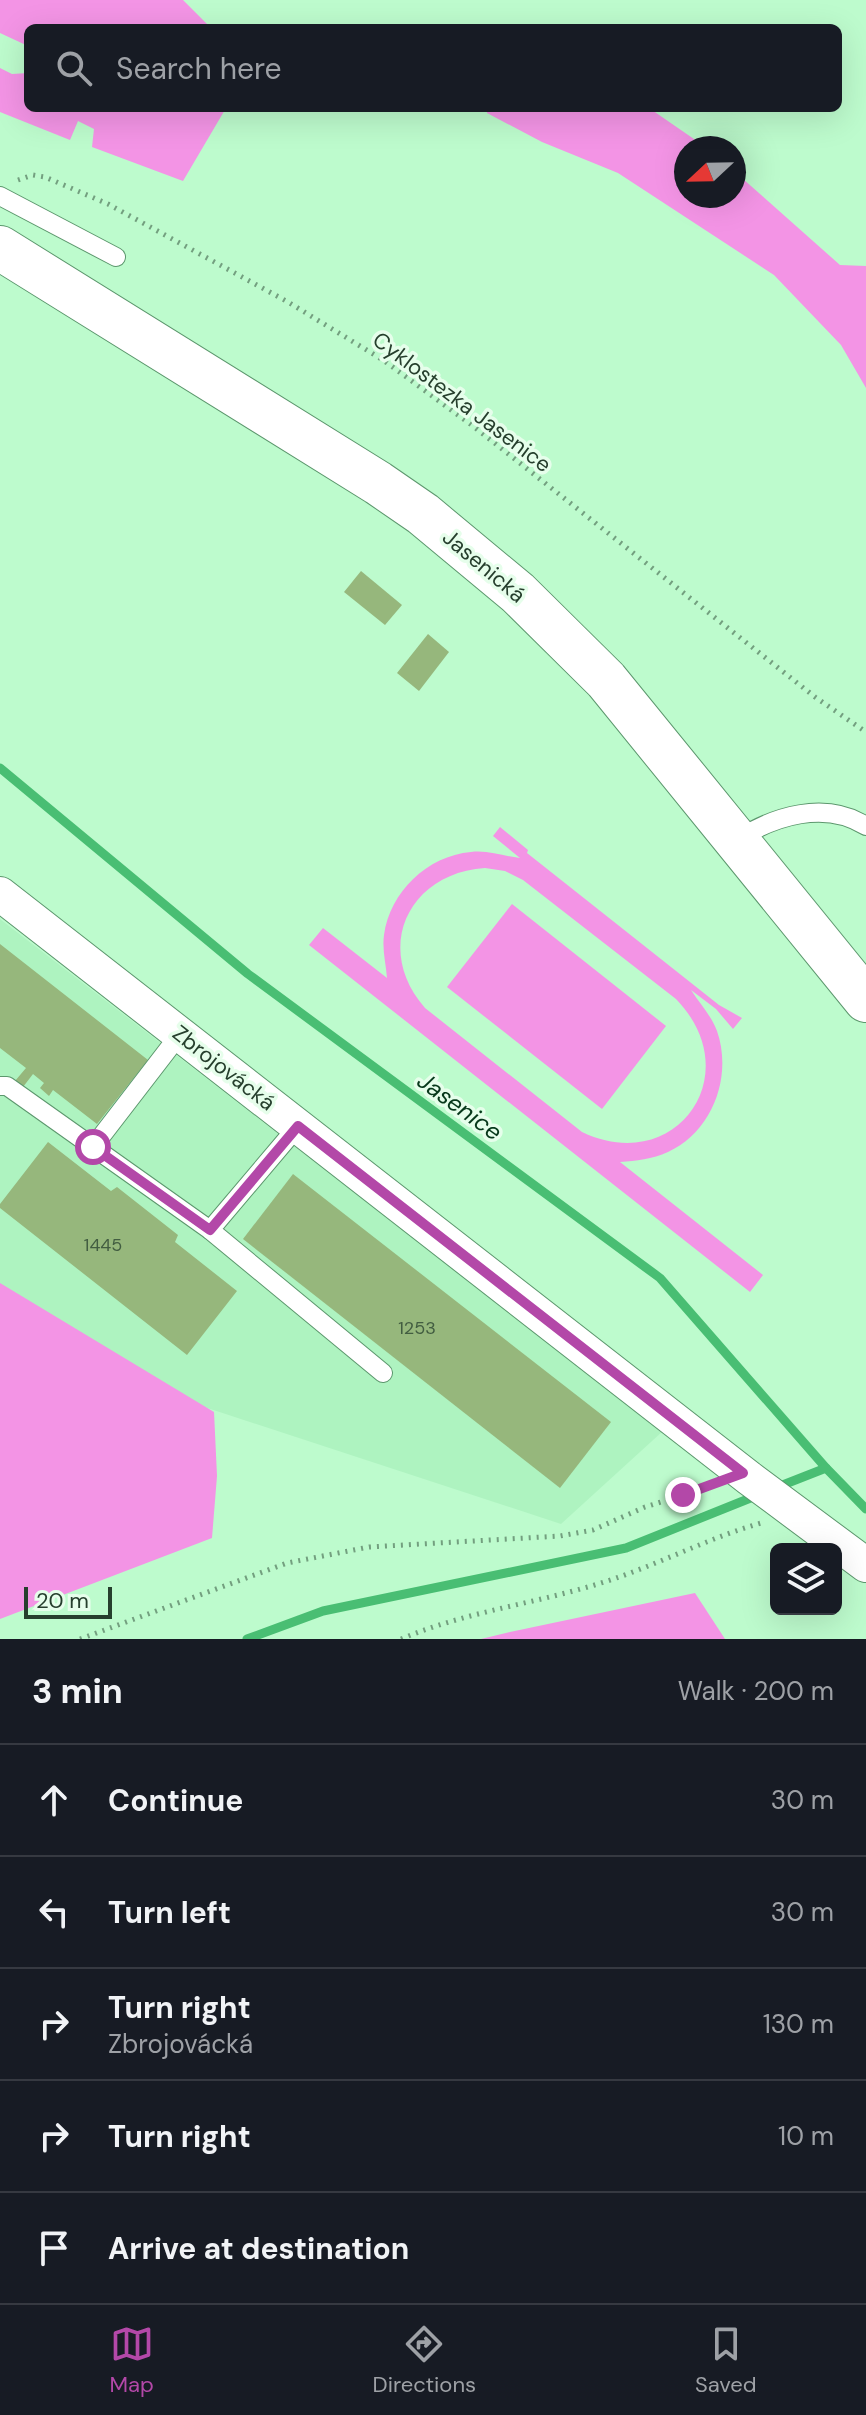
<!DOCTYPE html>
<meta charset="utf-8">
<style>
body{margin:0;font-family:"DM Sans",sans-serif;background:#20242c;color:#f1f3f6}
.controls{position:absolute;right:24px;bottom:24px;display:grid;overflow:hidden;border-radius:12px;box-shadow:0 8px 32px #0002}
.controls button{width:72px;height:72px;display:grid;place-items:center;padding:0;border:0;border-bottom:2px solid #363941;background:#171b24;color:#f1f3f6;font:40px sans-serif}
.compass{position:absolute;left:674px;top:136px;width:72px;height:72px;border-radius:50%;background:#171b24;box-shadow:0 8px 32px #0002;rotate:248deg}
.scale{position:absolute;left:24px;bottom:20px;width:88px;box-sizing:border-box;padding-left:8px;border:4px solid #263f2d;border-top:0;font-size:22px;line-height:28px;white-space:nowrap;color:#263f2d;-webkit-text-stroke:6px #e6feeb;paint-order:stroke}
.stop{position:absolute;width:24px;height:24px;margin:-18px;border:6px solid #b348a8;border-radius:50%;background:#fff}
.stop.end{background:#b348a8;border-color:#fff;box-shadow:0 2px 8px #0008}
.list{margin:0;padding:0;list-style:none}
h2{display:flex;justify-content:space-between;align-items:center;height:104px;margin:0;padding:0 32px;font-size:34px}
h2 small{font-size:26px;font-weight:400;color:#9ea1a6}
.list li{display:grid;grid-template-columns:52px 1fr auto;gap:24px;align-items:center;box-sizing:border-box;height:112px;padding:0 32px;border-top:2px solid #363941}
.list b{display:block;font-size:30px;white-space:nowrap}
.list p{margin:0;font-size:26px;white-space:nowrap;color:#9ea1a6}
.list em{font-size:26px;font-style:normal;color:#9ea1a6}
.icon{flex:none;width:44px;height:44px;fill:none;stroke:currentColor;stroke-width:2;stroke-linecap:round;stroke-linejoin:round}
.map{position:relative;flex:none;width:866px;height:1639px;overflow:hidden}
.search{position:absolute;background:#171b24;box-shadow:0 8px 32px #0002;left:24px;right:24px;top:24px;height:88px;display:flex;align-items:center;gap:20px;box-sizing:border-box;padding:0 28px;border-radius:12px;color:#9ea1a6;font-size:30px}
.sheet{height:664px;background:#171b24}
nav{display:flex;justify-content:space-around;align-items:center;box-sizing:border-box;height:112px;border-top:2px solid #363941;background:#171b24;font-size:22px;color:#9ea1a6}
nav a{display:grid;justify-items:center;gap:4px}
nav .on{color:#b348a8}
.map>svg:first-child{display:block}
.built{fill:#aef3c0}
.green{fill:#f394e5;fill-rule:evenodd}
.lines{fill:none;stroke-linecap:round;stroke-linejoin:round}
.stream{stroke:#49be73;stroke-width:9}
.building{fill:#96b77c}
.lane-casing{stroke:#5c976d;stroke-width:20}
.street-casing{stroke:#5c976d;stroke-width:36}
.secondary-casing{stroke:#5c976d;stroke-width:46}
.path{stroke:#739f7f;stroke-width:5;stroke-dasharray:2 6;stroke-linecap:butt}
.lane{stroke:#fff;stroke-width:18}
.street{stroke:#fff;stroke-width:34}
.secondary{stroke:#fff;stroke-width:44}
.route{stroke:#b348a8;stroke-width:10}
.labels{text-anchor:middle;dominant-baseline:central;stroke-width:7;stroke-linejoin:round;paint-order:stroke}
.number-label{font-size:18px;fill:#425d41}
.street-label{font-size:22px;fill:#263f2d;stroke:#e6feeb}
.water-label{font-size:24px;font-style:italic;fill:#07391b;stroke:#e6feeb}
</style>
<div class="map">
<svg width="866" height="1639" viewBox="0 0 866 1639">
<rect width="100%" height="100%" fill="#bdfbcd"/>
<path class="built" d="M0,919L663,1431L561,1524L40,1353L0,1318Z"/>
<g class="green">
<path d="M0,0H183L211,28H28V46L0,33Z"/>
<path d="M0,68L12,74L28,73V108H226L183,181L92,147L94,129L78,121L70,140L0,112Z"/>
<path d="M487,108H649L707,148H686V196H734V171L840,265L866,266V388L841,345L774,275L618,173L542,142L487,113Z"/>
<path d="M500,827L528,850L527,853L719,1005L742,1018L733,1029L716,1009L691,990C700,1004 711,1015 717,1031C733,1077 712,1132 668,1152C652,1159 636,1161 620,1162L763,1275L750,1292L309,945L323,928L387,978C386,964 382,950 384,935C390,892 427,856 471,852C488,850 503,856 520,858L493,836ZM485,868L505,871L523,880L676,999C749,1074 676,1177 582,1132L425,1008C373,949 408,873 485,868Z"/>
<path d="M512,904L666,1026L602,1109L447,987Z"/>
<path d="M0,1283L214,1412L217,1476L212,1538L0,1619Z"/>
<path d="M695,1593L725,1639H481L510,1632Z"/>
</g>
<g class="lines">
<g class="stream">
<path d="M0,768L248,974L660,1278L826,1468L866,1509"/>
<path d="M775,1488L826,1468"/>
<path d="M247,1639L323,1611L626,1548L758,1495"/>
</g>
</g>
<g class="building">
<path d="M361,571L402,605L385,625L344,592Z"/>
<path d="M428,634L449,652L419,691L397,673Z"/>
<path d="M0,944L148,1060L97,1124L53,1090L49,1096L40,1088L44,1083L33,1074L23,1087L15,1081L26,1068L0,1048Z"/>
<path d="M48,1142L111,1191L117,1187L178,1235L175,1242L237,1291L187,1355L0,1208V1204Z"/>
<path d="M293,1174L611,1422L560,1488L243,1239Z"/>
</g>
<g class="lines">
<defs>
<g id="lane">
<path d="M0,196L116,257"/>
<path d="M737,840C774,816 825,800 866,826"/>
<path d="M0,1086H7L210,1230"/>
<path d="M298,1126L210,1230L383,1373"/>
<path d="M93,1147L180,1034"/>
</g>
<path id="street" d="M0,894L749,1478L866,1565"/>
<path id="secondary" d="M0,248L378,483L423,514L518,593L606,680L866,1000"/>
</defs>
<use href="#lane" class="lane-casing"/>
<use href="#street" class="street-casing"/>
<use href="#secondary" class="secondary-casing"/>
<g class="path">
<path d="M18,180L33,175L45,177L108,204L288,302L383,360L473,426L815,697L866,732"/>
<path d="M80,1639L287,1563L369,1547L560,1536L593,1530L645,1507L709,1487"/>
<path d="M401,1639C468,1611 534,1604 601,1583C656,1566 705,1539 761,1523"/>
</g>
<use href="#lane" class="lane"/>
<use href="#street" class="street"/>
<use href="#secondary" class="secondary"/>
</g>
<g class="lines">
<path class="route" d="M93,1147L210,1230L298,1126L743,1473L683,1495"/>
</g>
<g class="labels">
<g class="number-label">
<text x="103" y="1245">1445</text>
<text x="417" y="1328">1253</text>
</g>
<g class="street-label">
<text transform="translate(462 402) rotate(37)">Cyklostezka Jasenice</text>
<text transform="translate(484 566) rotate(40)">Jasenická</text>
<text transform="translate(224 1068) rotate(38)">Zbrojovácká</text>
</g>
<g class="water-label">
<text transform="translate(460 1106) rotate(36)">Jasenice</text>
</g>
</g>
</svg>
<div class="controls">
<button><svg class="icon" aria-label="layers" viewBox="0 0 24 24"><path d="M12 4l9 5-9 5-9-5zM3 14l9 5 9-5"/></svg></button>
</div>
<svg class="compass" viewBox="-18 -18 36 36"><path d="M0-13l5 13h-10z" fill="#e53935"/><path d="M0 13l5-13h-10z" fill="#9ea1a6"/></svg>
<div class="scale">20 m</div>
<div class="stop" style="left:93px;top:1147px"></div>
<div class="stop end" style="left:683px;top:1495px"></div>
<div class="search"><svg class="icon" aria-label="search" viewBox="0 0 24 24"><circle cx="10" cy="10" r="6"/><path d="M15 15l6 6"/></svg>Search here</div>
</div>
<section class="sheet">
<h2>3 min<small>Walk · 200 m</small></h2>
<ul class="list">
<li><svg class="icon" aria-label="ahead" viewBox="0 0 24 24"><path d="M12 20V5M6 11l6-6 6 6"/></svg><div><b>Continue</b></div><em>30 m</em></li>
<li><svg class="icon" aria-label="left" viewBox="0 0 24 24"><path d="M17 20v-9H6M10 6l-5 5 5 5"/></svg><div><b>Turn left</b></div><em>30 m</em></li>
<li><svg class="icon" aria-label="right" viewBox="0 0 24 24"><path d="M7 20v-9h11M14 6l5 5-5 5"/></svg><div><b>Turn right</b><p>Zbrojovácká</p></div><em>130 m</em></li>
<li><svg class="icon" aria-label="right" viewBox="0 0 24 24"><path d="M7 20v-9h11M14 6l5 5-5 5"/></svg><div><b>Turn right</b></div><em>10 m</em></li>
<li><svg class="icon" aria-label="arrive" viewBox="0 0 24 24"><path d="M6 21V4h12l-3 4 3 4H6"/></svg><div><b>Arrive at destination</b></div></li>
</ul>
</section>
<nav>
<a class="on"><svg class="icon" aria-label="map" viewBox="0 0 24 24"><path d="M3 6l6-2 6 2 6-2v14l-6 2-6-2-6 2zM9 4v14M15 6v14"/></svg>Map</a>
<a><svg class="icon" aria-label="directions" viewBox="0 0 24 24"><path d="M12 3l9 9-9 9-9-9zM9 14v-3h6M13 9l2 2-2 2"/></svg>Directions</a>
<a><svg class="icon" aria-label="saved" viewBox="0 0 24 24"><path d="M7 4h10v16l-5-4-5 4z"/></svg>Saved</a>
</nav>
